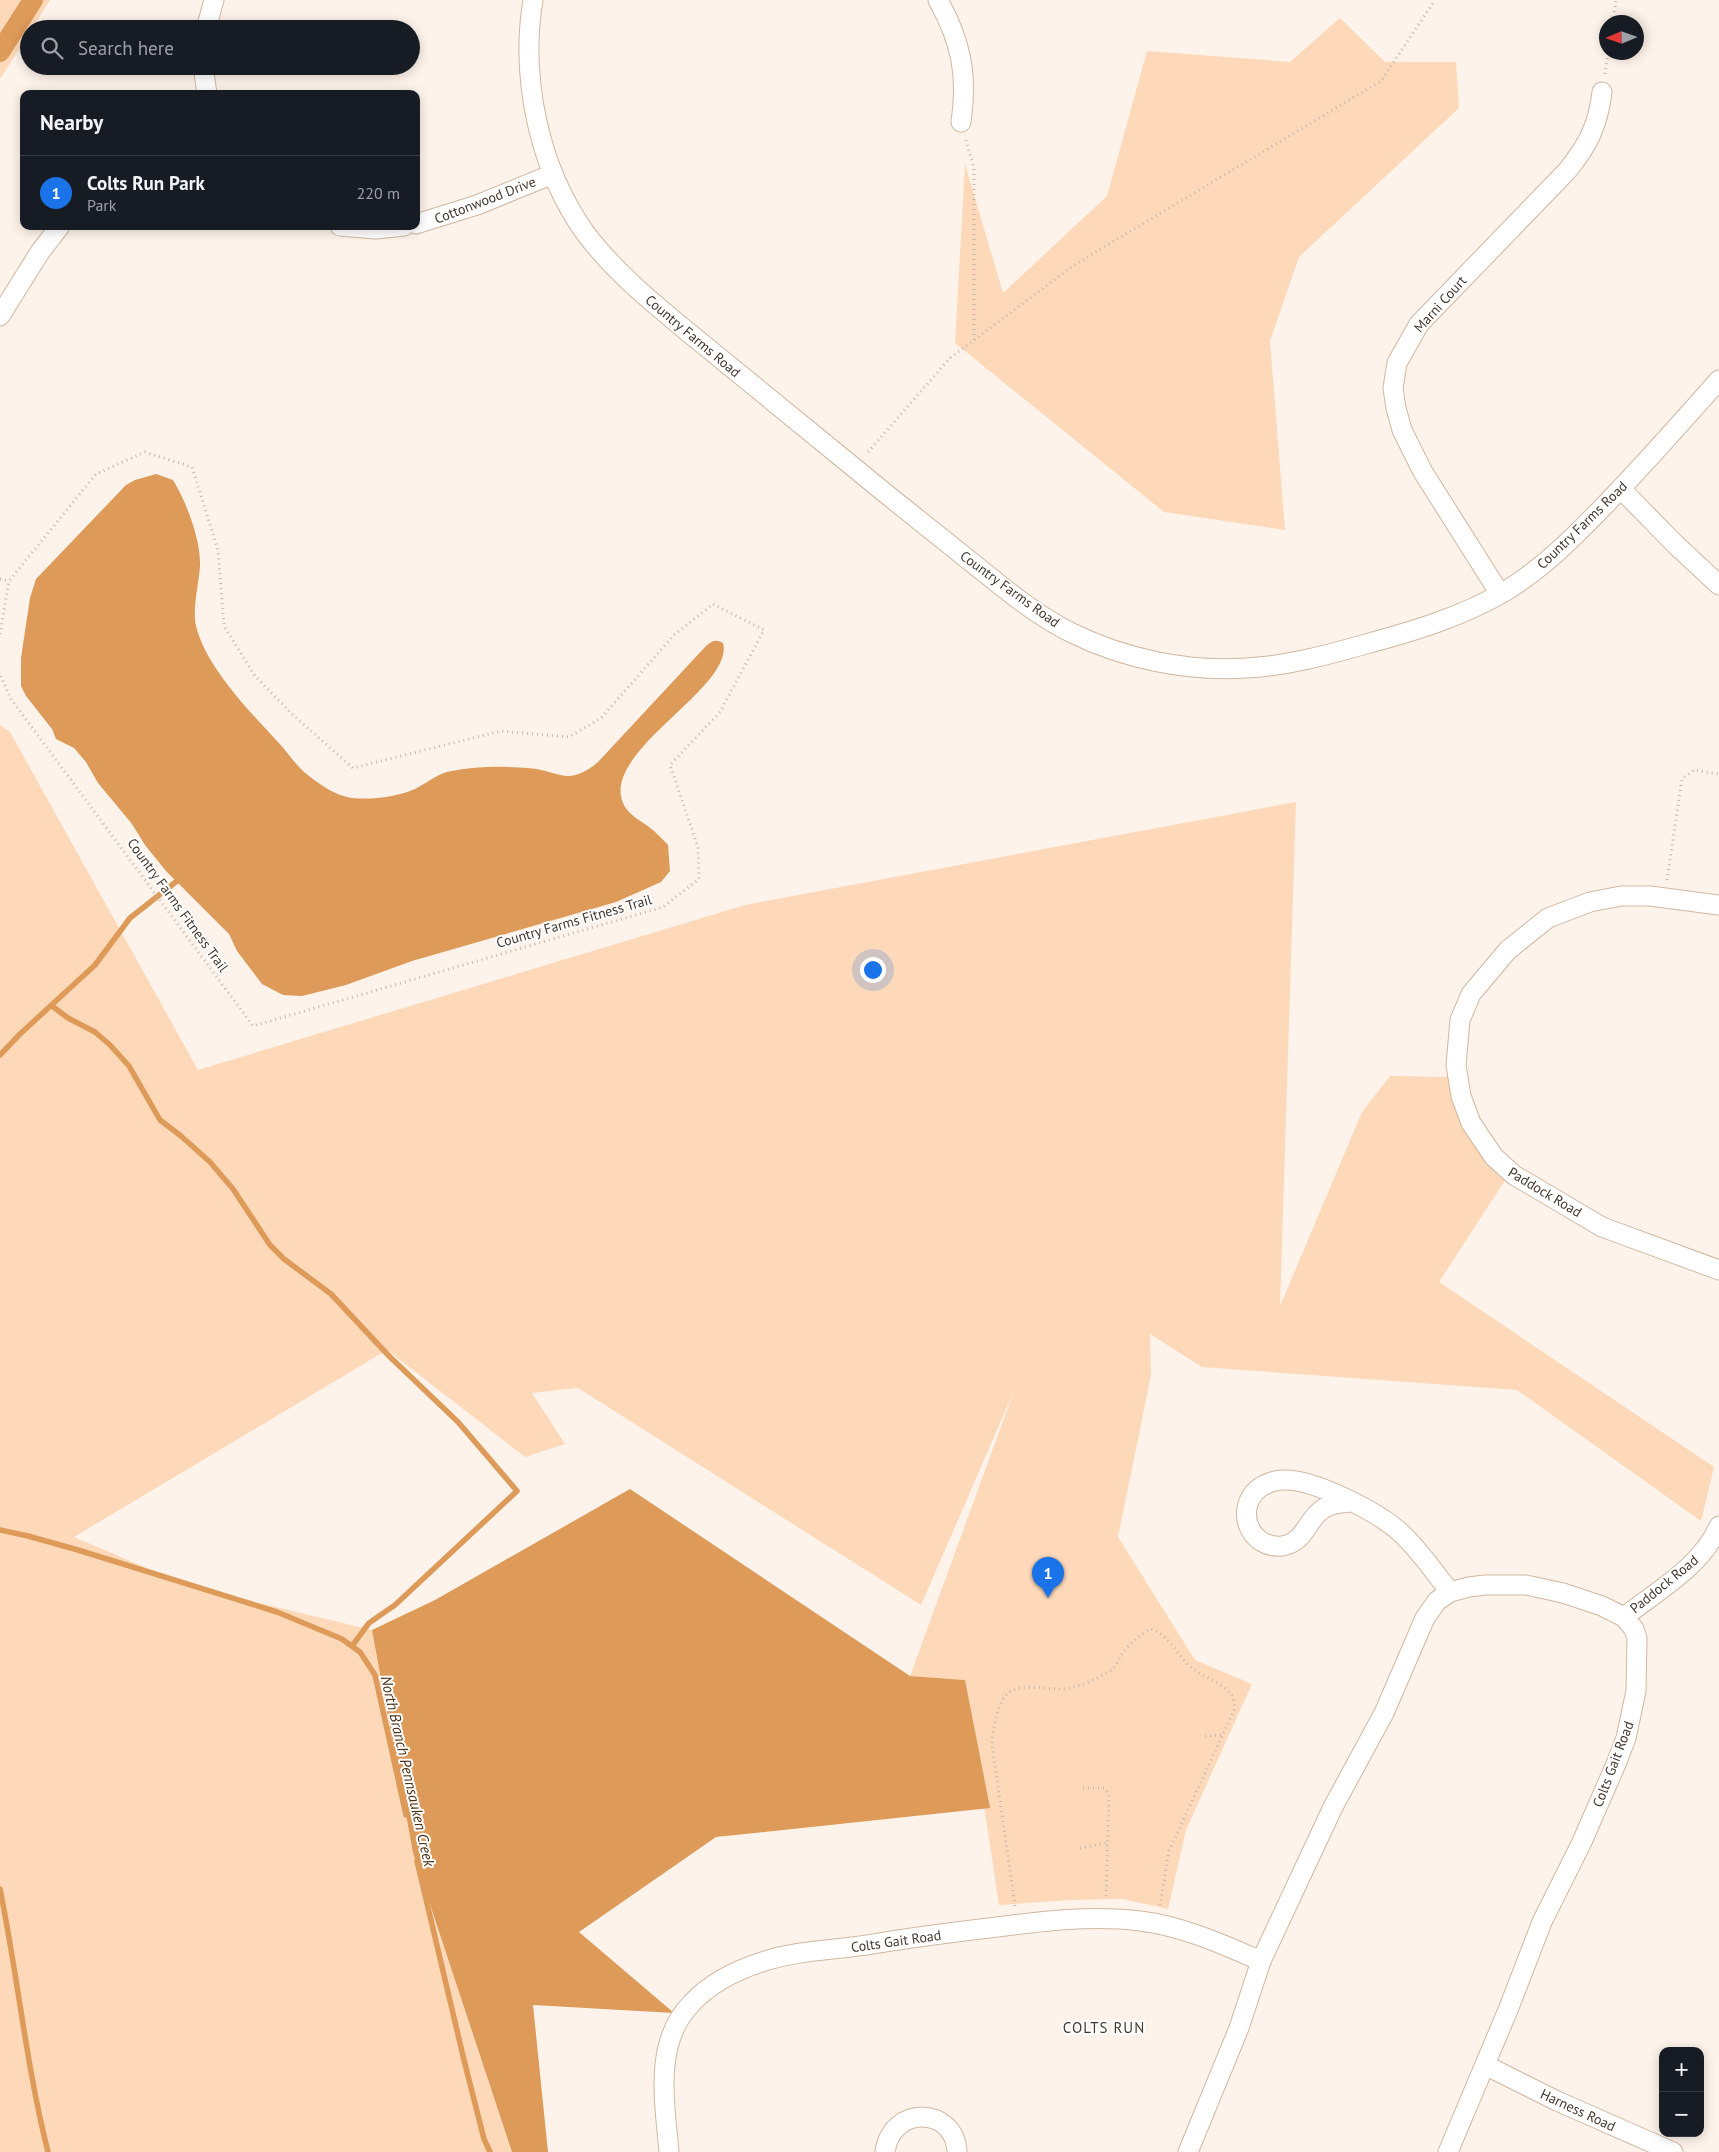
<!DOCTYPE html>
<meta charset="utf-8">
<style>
body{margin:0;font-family:"PT Sans",sans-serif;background:#242831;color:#f1f3f6}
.controls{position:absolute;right:15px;bottom:15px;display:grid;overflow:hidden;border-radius:10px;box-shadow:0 2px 12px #0003}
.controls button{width:45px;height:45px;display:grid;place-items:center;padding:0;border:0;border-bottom:1px solid #363941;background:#171b24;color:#f1f3f6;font:25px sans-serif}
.compass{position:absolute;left:1599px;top:15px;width:45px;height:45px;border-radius:50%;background:#171b24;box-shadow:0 2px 12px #0003;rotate:268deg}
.you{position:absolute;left:872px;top:969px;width:18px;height:18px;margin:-12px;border:4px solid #fff;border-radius:50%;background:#1a73e8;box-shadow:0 0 0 8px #1a73e833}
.badge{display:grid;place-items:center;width:32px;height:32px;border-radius:50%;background:#1a73e8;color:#fff;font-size:16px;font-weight:700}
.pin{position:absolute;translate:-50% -41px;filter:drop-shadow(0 1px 2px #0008)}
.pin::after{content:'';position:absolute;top:26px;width:18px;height:15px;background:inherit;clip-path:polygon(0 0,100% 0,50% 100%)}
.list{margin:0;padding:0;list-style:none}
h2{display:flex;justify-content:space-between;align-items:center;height:65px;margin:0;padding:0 20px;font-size:21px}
h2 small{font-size:16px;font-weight:400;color:#9ea1a6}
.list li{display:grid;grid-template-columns:32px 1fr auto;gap:15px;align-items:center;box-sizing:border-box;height:75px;padding:0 20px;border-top:1px solid #363941}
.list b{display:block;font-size:19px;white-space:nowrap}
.list p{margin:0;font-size:16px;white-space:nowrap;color:#9ea1a6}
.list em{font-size:16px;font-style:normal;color:#9ea1a6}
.icon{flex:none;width:28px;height:28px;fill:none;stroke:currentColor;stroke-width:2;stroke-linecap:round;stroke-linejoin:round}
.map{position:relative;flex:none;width:1719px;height:2152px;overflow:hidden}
.search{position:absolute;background:#171b24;box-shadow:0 2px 12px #0003;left:20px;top:20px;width:400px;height:55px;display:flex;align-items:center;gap:12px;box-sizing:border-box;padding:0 18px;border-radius:28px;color:#9ea1a6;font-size:19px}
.panel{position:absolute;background:#171b24;box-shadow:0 2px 12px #0003;left:20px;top:90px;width:400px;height:140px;border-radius:10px}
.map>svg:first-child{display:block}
.green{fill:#fdd9b9}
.water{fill:#de9a58}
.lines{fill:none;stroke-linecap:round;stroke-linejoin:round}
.stream{stroke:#de9a58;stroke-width:5.5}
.canal{stroke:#de9a58;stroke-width:20}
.minor-casing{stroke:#d1b7a0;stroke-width:21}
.path{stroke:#c3b8af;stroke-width:3;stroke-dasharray:1 4;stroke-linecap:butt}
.minor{stroke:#fff;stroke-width:19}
.labels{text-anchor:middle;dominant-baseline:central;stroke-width:4;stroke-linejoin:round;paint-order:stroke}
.street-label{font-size:14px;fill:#43382f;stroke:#fff}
.water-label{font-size:15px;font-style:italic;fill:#4d3115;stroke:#fff}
.neighbourhood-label{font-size:15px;letter-spacing:1px;fill:#43382f;stroke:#fff}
</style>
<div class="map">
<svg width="1719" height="2152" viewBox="0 0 1719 2152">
<rect width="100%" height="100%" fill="#fef3ea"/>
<g class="green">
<path d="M0,0H50L32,29H29V34L0,79Z"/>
<path d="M1340,18L1385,62H1456L1459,108L1299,257L1270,341L1285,530L1164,512L955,343L965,164L1003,293L1107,196L1147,51L1290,62Z"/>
<path d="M0,725L10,732L198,1070L745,905L1296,802L1280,1306L1362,1112L1390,1076L1460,1077L1509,1174L1439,1282L1714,1467L1701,1521L1517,1390L1202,1367L1150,1334L1151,1375L1118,1537L1195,1660L1252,1684L1186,1830L1168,1909L1122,1899L1071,1900L999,1905L965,1680L910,1676L1014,1391L921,1605L578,1388L532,1393L565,1444L525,1457L387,1350L74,1537L189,1586L372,1630L413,1853L512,2152H0Z"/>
</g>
<g class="water">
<path d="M156,474L173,480C186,501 201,540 200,566C199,583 192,609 196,626C206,667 250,712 278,742C288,753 297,767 309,776C321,785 336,796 352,798C371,800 397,797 415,789C427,783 438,773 452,771C477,766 503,766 528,768C559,770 567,788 598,762L706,646C712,641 715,639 723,643C735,689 594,754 625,807C631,816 641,821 649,827C656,832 662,839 668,845L670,871L661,882L616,902L412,961L346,985L302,996L283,995L262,984L237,951L229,934L166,871L145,845L132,824L98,783L86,762L74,748L56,739L52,729L26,696L21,686V658L30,598L36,579L126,485L135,480Z"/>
<path d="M630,1489L910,1676L965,1680L990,1808L716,1837L579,1932L674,2013L533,2005L548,2152H512L413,1853L372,1630L435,1600Z"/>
</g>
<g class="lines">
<g class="stream">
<path d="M52,1006L68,1018L95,1032L110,1045L129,1066L160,1120L181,1136L210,1162L233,1189L270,1245L284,1259L331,1294L389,1356L458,1422L517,1491L395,1605L369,1623L352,1646"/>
<path d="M0,1055L20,1034L95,965L130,918L182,877"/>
<path d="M0,1530L28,1536L78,1550L277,1612L342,1639L360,1652L375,1675L406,1815"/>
<path d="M417,1861L464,2060L484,2139L490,2152"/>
<path d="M0,1889C18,1977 26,2065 48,2152"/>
</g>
<path class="canal" d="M0,52L33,0"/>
<defs>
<g id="minor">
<path d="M533,0C520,78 539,169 586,234C617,275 659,308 699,341C751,384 804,427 857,470C893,500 929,528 965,557C999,584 1033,614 1072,633C1125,659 1187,672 1246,668C1287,666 1327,655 1366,644C1414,631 1461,617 1504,592C1542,569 1572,539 1603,507C1643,466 1681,423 1719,380"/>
<path d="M938,0C961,41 968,75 961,122"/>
<path d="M206,29L214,0"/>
<path d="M203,66L207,94"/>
<path d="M416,224L477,205L553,174"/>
<path d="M340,226L376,229L404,226"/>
<path d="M0,316L40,252L60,226"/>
<path d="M1621,489L1676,545L1719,585"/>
<path d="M1500,594L1423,472L1402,430L1396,408L1393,388L1397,363L1419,324L1567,171C1588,145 1598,126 1602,92"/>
<path d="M1719,905L1650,896H1621L1590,902L1548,918L1508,950L1471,994L1460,1020L1456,1065L1461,1096L1471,1123L1494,1157L1514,1175L1602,1227L1719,1270"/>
<path d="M1352,1502C1342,1503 1331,1503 1323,1509C1306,1520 1305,1543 1282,1546C1250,1549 1234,1510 1258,1489C1264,1484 1275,1480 1283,1480C1313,1478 1380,1513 1402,1534C1420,1551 1435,1573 1450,1592"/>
<path d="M1624,1617C1657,1591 1702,1566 1719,1526"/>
<path d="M1485,2065L1557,2101L1673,2152"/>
<path d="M669,2152C665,2104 653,2043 691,2004C710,1983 739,1969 765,1961C800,1950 838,1950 873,1944C914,1937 955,1932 997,1927C1044,1921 1092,1915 1140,1921C1182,1926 1222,1944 1261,1961"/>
<path d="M885,2152C891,2105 955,2106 957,2152"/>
<path d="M1188,2152L1239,2028L1261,1961L1333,1807L1384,1713L1425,1618L1437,1601L1450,1592L1469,1587L1485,1585H1526L1563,1593L1602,1606L1624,1617L1634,1629L1637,1638L1636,1691L1626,1738L1616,1764L1581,1844L1542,1922L1508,2010L1448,2152"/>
</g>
</defs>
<use href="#minor" class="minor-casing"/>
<g class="path">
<path d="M1613,22L1616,0"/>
<path d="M1605,74L1608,52"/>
<path d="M966,140L974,168V340"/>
<path d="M868,452L950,358L1074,265L1381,81L1435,0"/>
<path d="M0,579L9,581"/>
<path d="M0,634L9,581L96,474L145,452L192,467L218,550L224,626L255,676L293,715L353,768L501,731L569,737L601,718L674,635L713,604L764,630L720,712L670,765L698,847L699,879L663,907L253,1026L11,699L0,675"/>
<path d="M1667,880L1682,779L1694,770L1719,774"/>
<path d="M1205,1736L1223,1735"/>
<path d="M1083,1788H1104L1109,1794L1106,1900"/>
<path d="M1080,1848L1108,1843"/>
<path d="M1015,1906L992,1744C993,1730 997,1699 1011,1691C1026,1683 1048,1690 1064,1689C1076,1688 1101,1678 1111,1670C1117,1666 1119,1657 1124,1651C1131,1643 1141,1634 1150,1629C1169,1634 1177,1656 1192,1668C1203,1677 1218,1681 1228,1691C1234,1696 1234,1702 1235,1708L1169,1851L1160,1905"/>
</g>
<use href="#minor" class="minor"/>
</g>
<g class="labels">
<g class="street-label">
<text transform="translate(485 200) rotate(-21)">Cottonwood Drive</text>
<text transform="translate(1440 304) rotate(-48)">Marni Court</text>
<text transform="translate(693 336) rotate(40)">Country Farms Road</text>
<text transform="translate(1582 525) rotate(-44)">Country Farms Road</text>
<text transform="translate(1010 589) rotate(36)">Country Farms Road</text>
<text transform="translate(178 905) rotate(54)">Country Farms Fitness Trail</text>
<text transform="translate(574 921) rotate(-16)">Country Farms Fitness Trail</text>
<text transform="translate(1545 1192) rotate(31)">Paddock Road</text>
<text transform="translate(1664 1584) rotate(-39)">Paddock Road</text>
<text transform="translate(1613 1764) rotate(-69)">Colts Gait Road</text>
<text transform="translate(896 1941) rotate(-8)">Colts Gait Road</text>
<text transform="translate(1578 2110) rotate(25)">Harness Road</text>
</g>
<g class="water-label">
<text transform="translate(408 1771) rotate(77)">North Branch Pennsauken Creek</text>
</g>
<g class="neighbourhood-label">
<text x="1104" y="2027">COLTS RUN</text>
</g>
</g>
</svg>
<div class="controls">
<button>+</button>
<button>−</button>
</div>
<svg class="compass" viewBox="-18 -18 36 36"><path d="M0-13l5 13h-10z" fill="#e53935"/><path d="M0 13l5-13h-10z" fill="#9ea1a6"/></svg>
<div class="you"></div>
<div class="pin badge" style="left:1048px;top:1598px">1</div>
<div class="search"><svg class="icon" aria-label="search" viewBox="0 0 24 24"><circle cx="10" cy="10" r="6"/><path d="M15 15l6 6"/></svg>Search here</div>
<section class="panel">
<h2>Nearby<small></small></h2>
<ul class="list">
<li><span class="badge">1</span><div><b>Colts Run Park</b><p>Park</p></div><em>220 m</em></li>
</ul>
</section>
</div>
